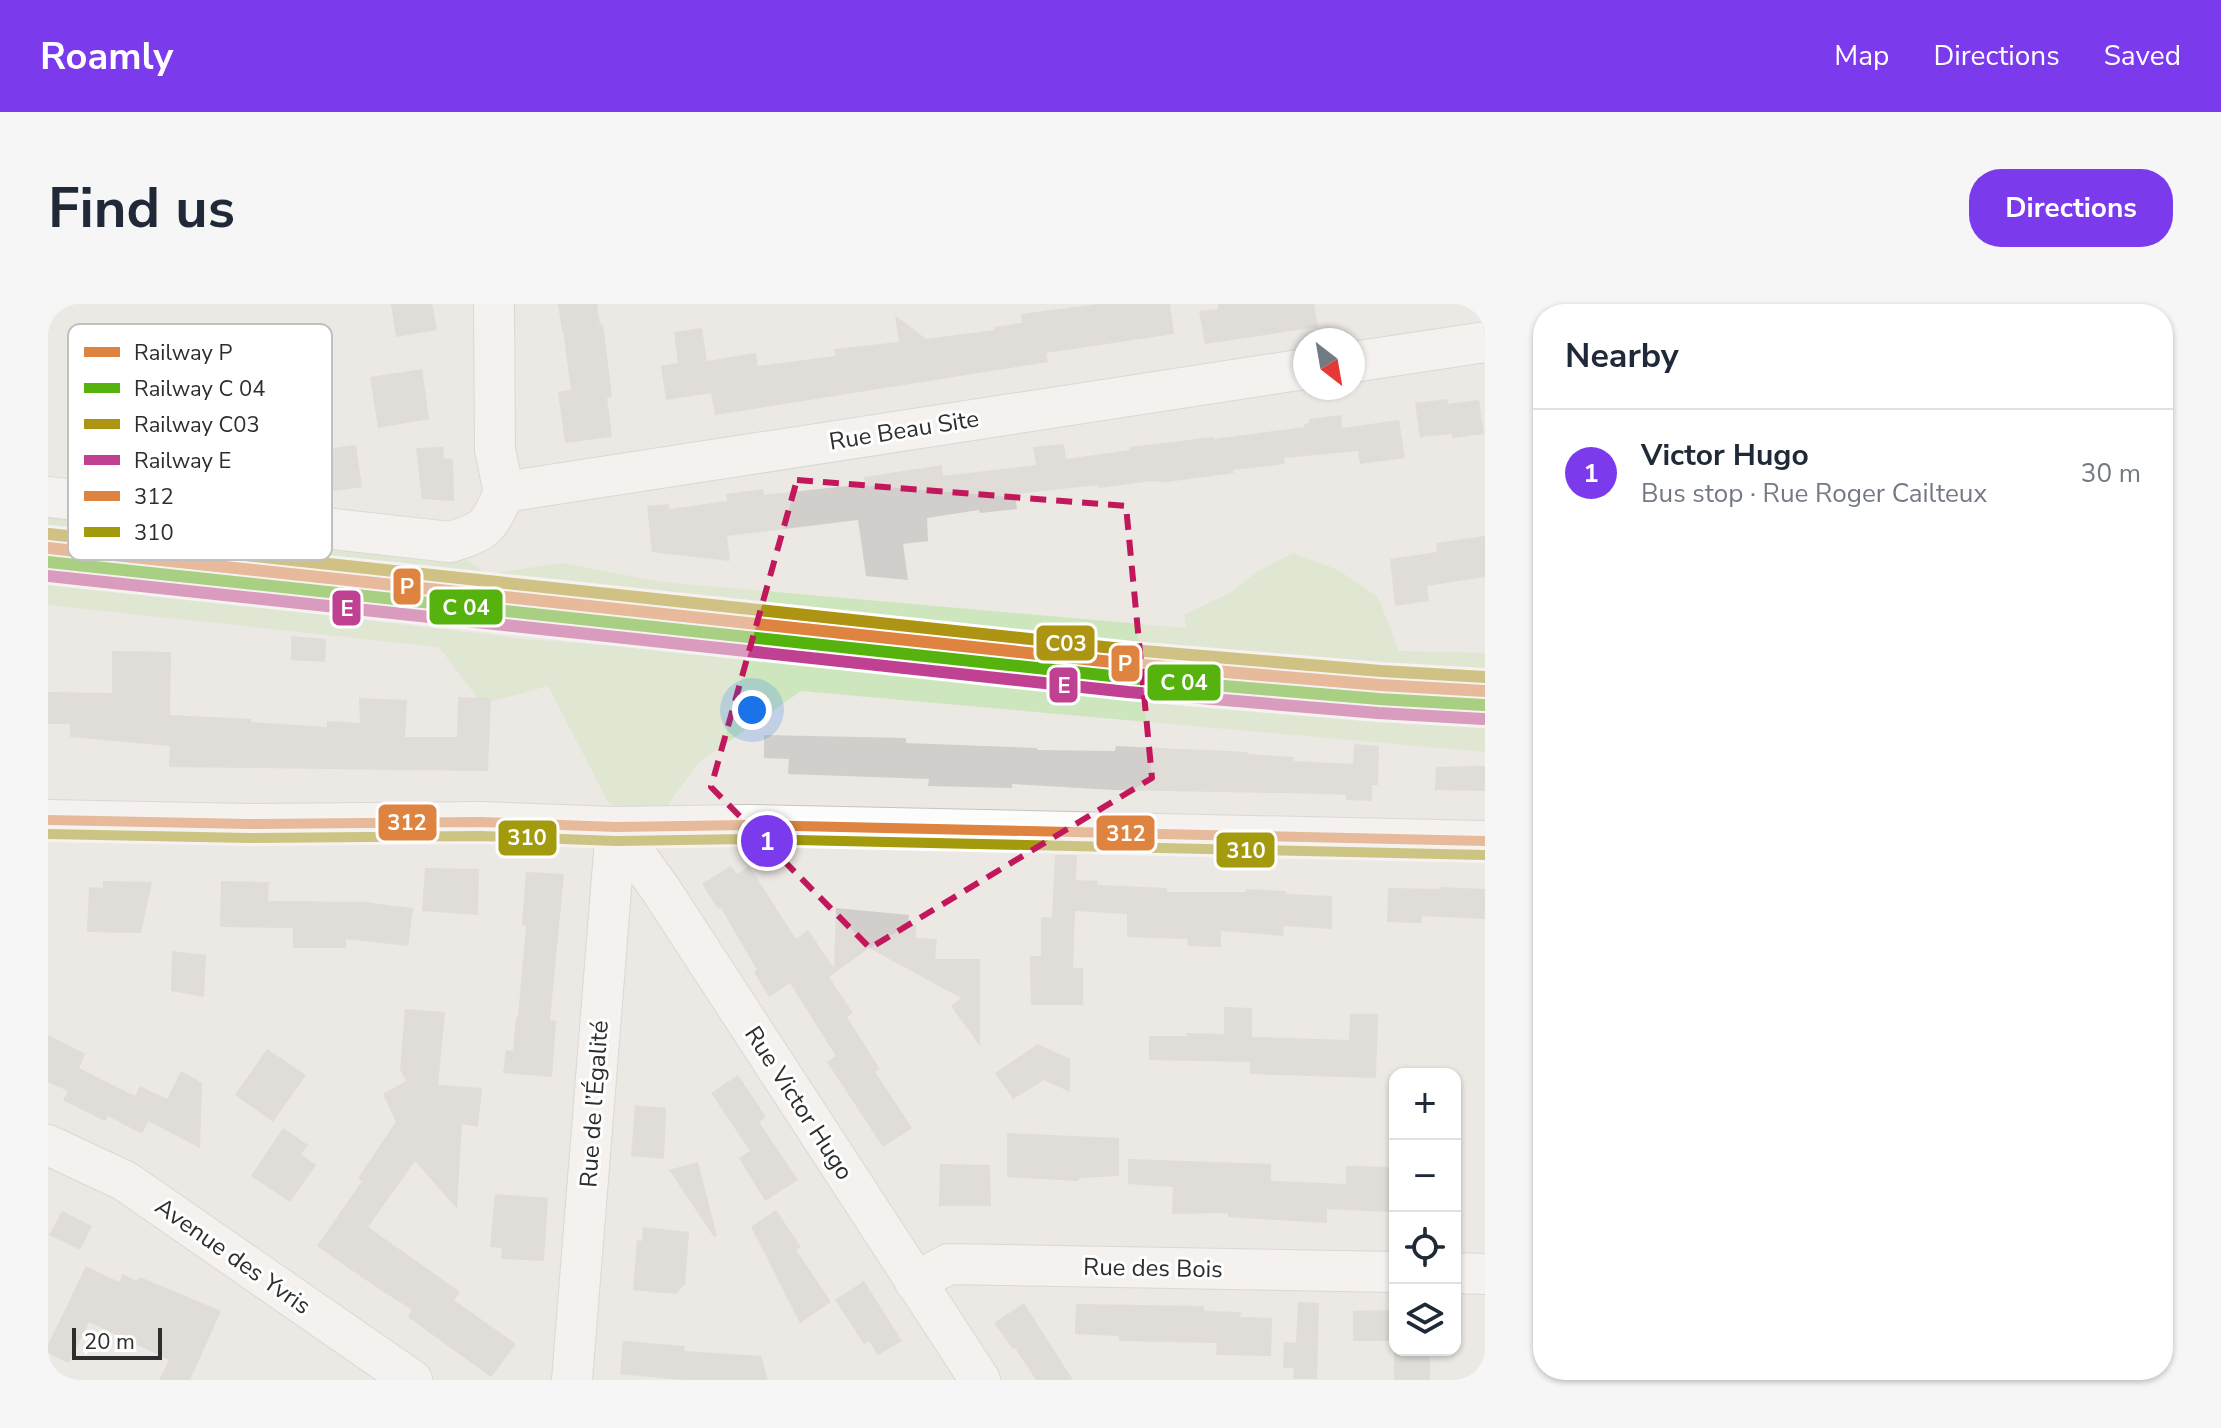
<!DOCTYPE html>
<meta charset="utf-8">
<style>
body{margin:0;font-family:"Nunito Sans",sans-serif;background:#f6f6f7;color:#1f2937}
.controls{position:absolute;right:24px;bottom:24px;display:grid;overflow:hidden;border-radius:16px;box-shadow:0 2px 6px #0004}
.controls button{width:72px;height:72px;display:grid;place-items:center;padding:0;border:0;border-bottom:2px solid #e0e1e3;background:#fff;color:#1f2937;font:40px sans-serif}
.compass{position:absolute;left:1245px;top:24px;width:72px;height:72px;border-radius:50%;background:#fff;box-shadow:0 2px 6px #0004;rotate:149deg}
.scale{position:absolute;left:24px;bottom:20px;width:90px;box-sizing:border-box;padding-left:8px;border:4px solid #2e2e2e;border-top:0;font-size:22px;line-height:28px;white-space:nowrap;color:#2e2e2e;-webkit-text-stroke:6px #fff;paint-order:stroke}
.you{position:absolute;left:704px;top:406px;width:28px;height:28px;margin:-20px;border:6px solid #fff;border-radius:50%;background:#1a73e8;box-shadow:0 0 0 12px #1a73e833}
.badge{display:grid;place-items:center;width:52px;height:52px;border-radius:50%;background:#7c3aed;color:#fff;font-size:26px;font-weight:700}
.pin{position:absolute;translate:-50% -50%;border:4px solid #fff;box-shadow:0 2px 8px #0006}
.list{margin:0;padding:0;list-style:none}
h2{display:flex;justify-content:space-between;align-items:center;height:104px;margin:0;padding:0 32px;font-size:34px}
h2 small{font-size:26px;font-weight:400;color:#747a83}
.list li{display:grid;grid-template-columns:52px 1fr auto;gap:24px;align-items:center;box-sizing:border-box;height:128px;padding:0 32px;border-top:2px solid #e0e1e3}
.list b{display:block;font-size:30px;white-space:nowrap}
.list p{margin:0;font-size:26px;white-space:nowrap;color:#747a83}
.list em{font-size:26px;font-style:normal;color:#747a83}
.icon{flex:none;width:44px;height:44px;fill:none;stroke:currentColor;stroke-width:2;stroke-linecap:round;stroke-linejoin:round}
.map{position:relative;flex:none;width:1437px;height:1076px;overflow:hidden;border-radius:32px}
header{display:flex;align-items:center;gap:48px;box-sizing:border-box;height:112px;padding:0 40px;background:#7c3aed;color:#fff}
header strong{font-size:38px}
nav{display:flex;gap:44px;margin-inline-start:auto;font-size:28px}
.intro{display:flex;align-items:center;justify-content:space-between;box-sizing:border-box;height:192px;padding:0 48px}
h1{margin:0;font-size:56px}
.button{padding:20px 36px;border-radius:32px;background:#7c3aed;color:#fff;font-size:28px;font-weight:700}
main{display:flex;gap:48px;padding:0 48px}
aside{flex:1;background:#fff;border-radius:32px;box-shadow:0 2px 6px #0004}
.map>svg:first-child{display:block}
.green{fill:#cee6be}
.building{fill:#d1cecb}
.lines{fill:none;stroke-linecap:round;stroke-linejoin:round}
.minor-casing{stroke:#c5c4c5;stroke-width:42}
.minor{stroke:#fcfcfb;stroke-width:40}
.bus-1-casing{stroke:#fff;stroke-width:16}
.bus-2-casing{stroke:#fff;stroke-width:16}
.bus-1{stroke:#de8440;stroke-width:10}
.bus-2{stroke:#a39a0e;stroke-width:10}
.rail-1-casing{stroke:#fff;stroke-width:18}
.rail-2-casing{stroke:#fff;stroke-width:18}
.rail-3-casing{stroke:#fff;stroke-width:18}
.rail-4-casing{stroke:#fff;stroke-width:18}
.rail-1{stroke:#de8440;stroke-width:12}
.rail-2{stroke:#56b20d;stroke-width:12}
.rail-3{stroke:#ad9513;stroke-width:12}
.rail-4{stroke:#c04191;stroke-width:12}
.marked{fill:none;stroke:#c2185b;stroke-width:6;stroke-dasharray:16 10;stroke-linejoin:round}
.labels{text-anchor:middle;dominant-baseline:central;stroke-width:6;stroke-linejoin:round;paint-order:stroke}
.street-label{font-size:24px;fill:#2e2e2e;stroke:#fff}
.key{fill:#fff;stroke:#c0c0c0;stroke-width:2}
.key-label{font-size:22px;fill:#2e2e2e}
.line-badge{stroke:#fff;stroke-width:3}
.badge-label{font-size:22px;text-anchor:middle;font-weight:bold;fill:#fff}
</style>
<header>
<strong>Roamly</strong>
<nav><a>Map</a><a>Directions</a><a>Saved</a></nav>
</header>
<div class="intro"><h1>Find us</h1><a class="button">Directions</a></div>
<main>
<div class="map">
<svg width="1437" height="1076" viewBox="0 0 1437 1076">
<rect width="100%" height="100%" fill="#ece8e4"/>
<g class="green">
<path d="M0,204L404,246L439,270L515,259L613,278L1138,324L1136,311L1185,287L1210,267L1245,249L1290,266L1330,293L1351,347L1437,349V376L1356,373L1145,358L0,232Z"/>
<path d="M0,278L476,335L573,342L1380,420L1437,422V448L753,387L650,459L618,504L576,508L560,498L500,382L434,400L391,343L0,301Z"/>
</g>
<g class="building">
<path d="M343,0H384L389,26L348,33Z"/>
<path d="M510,0H549L552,21L555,20L564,93L559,94L564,133L517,139L510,88L523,86L515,26L514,27Z"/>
<path d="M1050,0H1122L1126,30L998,49L1000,58L667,111L663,89L618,96L613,62L630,59L626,28L654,24L659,57L708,49L710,62L788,52L786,45L851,38L847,11L878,35L947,26L946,23L974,19L973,10Z"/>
<path d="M1170,0H1266L1270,23L1157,40L1151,7L1170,5Z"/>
<path d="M374,65L381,115L330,124L322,73Z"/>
<path d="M1399,95L1400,100L1431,96L1436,130L1405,134L1404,130L1372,133L1367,99Z"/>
<path d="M1293,111L1294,124L1351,116L1357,154L1312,160L1310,147L1236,154L1237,160L1185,166L1186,169L1119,178L1103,177L1051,184L1050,181L967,190L969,205L932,209L931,206L879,214L880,237L855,240L860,276L818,272L810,216L679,232L682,257L604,248L599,202L620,200L622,205L679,197L678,190L715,185L716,191L817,180L816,173L894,161L895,172L988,161L985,143L1016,140L1018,155L1082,146L1081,143L1166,133V135L1257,123L1256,120L1261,119V115Z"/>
<path d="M308,141L314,183L279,188L272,146Z"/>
<path d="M396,143L395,154L405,155L406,197L374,195L368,144Z"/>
<path d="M1437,232V273L1379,282L1381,297L1347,302L1342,255L1389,248L1388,239Z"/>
<path d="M243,332L278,335L277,358L243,356Z"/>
<path d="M64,347L123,348L122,411L203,415V418L279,423V417L312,419L311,394L359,396L357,433H409L410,393L443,394L440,467L121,463L122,442L22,433V420H0V388L64,389Z"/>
<path d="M716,431L858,434V439L989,444V446L1067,447L1068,442L1200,448L1199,450L1246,453V457L1305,460L1306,440L1331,442L1330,481H1324V497L1298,496V491L1285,490L1066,486L964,480V484L880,482L881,475L740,470L741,455L716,454Z"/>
<path d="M1437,462V487L1387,486L1388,463Z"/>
<path d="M1007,551H1029L1028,576L1050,577L1049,581L1119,584V588H1198V585L1238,587V590L1284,592V625L1236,622L1235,632L1173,627V643L1139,642L1140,635L1079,633V610L1027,607L1025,664H1035V701H983L982,652H993V613L1004,614Z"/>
<path d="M683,562L689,570L701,562L748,635L760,626L786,664L788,604L861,611L860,620L868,621V634L889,635L887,655H932V742L903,702L913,694L821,644L781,673L805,709L799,713L832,765L827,768L864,824L835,843L779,758L788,752L742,679L721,693L706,668L709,666L673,604L670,605L654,580Z"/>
<path d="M377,564L431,565L430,611L374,607Z"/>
<path d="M478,568L516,570L502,716L508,717L504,773L455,769L458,746L465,747L468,713H470L478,622L474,621Z"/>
<path d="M55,577L104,578L93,629L39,628L41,583L55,584Z"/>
<path d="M173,577L221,578L220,597L316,598L365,604L360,642L298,635V644H245V624L172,623Z"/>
<path d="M1391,583L1437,585V615L1374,612V619L1339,618L1340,584L1391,585Z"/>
<path d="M124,647L158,651L156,693L123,687Z"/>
<path d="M1176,703L1204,704V733L1301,736L1302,710H1330L1328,774L1202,770V758L1101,756V732H1138V729L1176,730Z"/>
<path d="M357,705L397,708L390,781L434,784L430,823L414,820L409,905L367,857L320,923L412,988L406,996L468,1040L443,1073L360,1013L364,1006L325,981L269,942L314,877L310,874L348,818L335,790L358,777L352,765Z"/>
<path d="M0,731L37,750L31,764L87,792L92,782L119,795L133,767L154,779L152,844L100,817L94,830L60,812L57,817L15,796L20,787L0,778Z"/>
<path d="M990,740L1022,755V788L996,776L965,795L947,769Z"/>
<path d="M219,745L258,771L225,818L187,791Z"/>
<path d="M690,771L718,813L711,818L750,876L717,897L691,854L702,847L663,789Z"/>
<path d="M587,801L618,804L616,855L583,852Z"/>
<path d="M235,824L260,841L253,850L268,861L242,898L203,872Z"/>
<path d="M959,829L1071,834V872L1031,874V877L959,873Z"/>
<path d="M1080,855L1223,860V877L1298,880V862L1347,863V900H1343V908L1279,905V919L1180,913V909L1124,910L1125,883L1080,880Z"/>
<path d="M650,858L669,932L666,933L621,866Z"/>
<path d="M892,860L942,861L943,902H891Z"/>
<path d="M447,890L500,894L496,957L453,955L454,944L442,943Z"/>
<path d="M728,906L753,943L748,946L783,998L752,1019L703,923Z"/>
<path d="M14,907L44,922L32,946L1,931Z"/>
<path d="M595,923L641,928L637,980L628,990L585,986L589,936L594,937Z"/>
<path d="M38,962L71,978L75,970L89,977L92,973L173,1007L142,1076H111L121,1056L41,1018L21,1059L0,1049V1041Z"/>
<path d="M816,977L854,1037L830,1051L821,1037L816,1040L787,996Z"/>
<path d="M1250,998L1271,999L1269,1075H1245L1246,1064H1235L1236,1038L1248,1039Z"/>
<path d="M976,999L1007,1048L1025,1076H988L967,1044L965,1045L946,1019Z"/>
<path d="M1028,1000L1156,1002V1007L1193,1008L1192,1013L1224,1014L1223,1052L1168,1051L1169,1039L1071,1037V1032L1027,1030Z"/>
<path d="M1341,1006V1037H1305V1007Z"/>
<path d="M575,1037L637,1042L636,1047L713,1052L720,1076H636L572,1070Z"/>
<rect x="1346" y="1046" width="36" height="30"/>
</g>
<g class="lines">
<defs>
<g id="minor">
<path d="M446,0L447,146L456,188"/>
<path d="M1305,58L1437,38"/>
<path d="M456,188L1257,65"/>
<path d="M0,193L402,238C439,227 441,223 456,188"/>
<path d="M0,516L201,520L432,518L568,523L699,521L1437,537"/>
<path d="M568,523L613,586L932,1076"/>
<path d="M0,841L77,877L364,1076"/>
<path d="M1407,969L1437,970"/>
<path d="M867,978L901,960L1347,968"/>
<path d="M524,1076L568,523"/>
</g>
</defs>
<use href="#minor" class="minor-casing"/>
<use href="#minor" class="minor"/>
<defs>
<path id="bus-1" d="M0,516L201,520L432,518L568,523L699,521L1437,537"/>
<path id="bus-2" d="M0,530L201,534L432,532L568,537L699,535L1437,551"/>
</defs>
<use href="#bus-1" class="bus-1-casing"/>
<use href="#bus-2" class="bus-2-casing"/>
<use href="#bus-1" class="bus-1"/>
<use href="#bus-2" class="bus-2"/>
<defs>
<path id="rail-1" d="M0,244L1083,360L1332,381L1437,387"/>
<path id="rail-2" d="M0,258L1082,374L1331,395L1436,401"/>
<path id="rail-3" d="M1,230L1084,346L1333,367L1437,373"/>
<path id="rail-4" d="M0,272L1080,388L1330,409L1435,415"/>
</defs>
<use href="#rail-1" class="rail-1-casing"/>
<use href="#rail-2" class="rail-2-casing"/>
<use href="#rail-3" class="rail-3-casing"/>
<use href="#rail-4" class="rail-4-casing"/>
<use href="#rail-1" class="rail-1"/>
<use href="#rail-2" class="rail-2"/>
<use href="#rail-3" class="rail-3"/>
<use href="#rail-4" class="rail-4"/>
</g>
<path d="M0 0H1437V1076H0ZM749,176L1078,202L1104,474L822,644L663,483Z" fill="#ece8e4" fill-opacity=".55" fill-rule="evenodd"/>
<path class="marked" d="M749,176L1078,202L1104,474L822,644L663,483Z"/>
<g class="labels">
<g class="street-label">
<text transform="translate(856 126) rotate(-9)">Rue Beau Site</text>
<text transform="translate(751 799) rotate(57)">Rue Victor Hugo</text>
<text transform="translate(546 800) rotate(-86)">Rue de l’Égalité</text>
<text transform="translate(185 952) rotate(35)">Avenue des Yvris</text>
<text transform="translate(1105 964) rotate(1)">Rue des Bois</text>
</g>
</g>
<rect x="20" y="20" width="264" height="236" rx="12" class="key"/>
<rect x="36" y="43" width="36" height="10" fill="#de8440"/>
<rect x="36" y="79" width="36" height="10" fill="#56b20d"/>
<rect x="36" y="115" width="36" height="10" fill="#ad9513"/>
<rect x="36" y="151" width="36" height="10" fill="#c04191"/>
<rect x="36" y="187" width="36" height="10" fill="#de8440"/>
<rect x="36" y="223" width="36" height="10" fill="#a39a0e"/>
<g class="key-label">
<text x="86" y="56">Railway P</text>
<text x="86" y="92">Railway C 04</text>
<text x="86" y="128">Railway C03</text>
<text x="86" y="164">Railway E</text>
<text x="86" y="200">312</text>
<text x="86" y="236">310</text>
</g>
<g class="line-badge">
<rect x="344" y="263" width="30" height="39" rx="8" fill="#de8440"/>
<rect x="380" y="284" width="76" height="38" rx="8" fill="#56b20d"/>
<rect x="283" y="285" width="31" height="38" rx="8" fill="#c04191"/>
<rect x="987" y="320" width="61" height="38" rx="8" fill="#ad9513"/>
<rect x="1062" y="340" width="31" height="39" rx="8" fill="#de8440"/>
<rect x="1098" y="359" width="76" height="39" rx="8" fill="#56b20d"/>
<rect x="1000" y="362" width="31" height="38" rx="8" fill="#c04191"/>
<rect x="329" y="499" width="61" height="39" rx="8" fill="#de8440"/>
<rect x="1047" y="510" width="61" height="38" rx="8" fill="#de8440"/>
<rect x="449" y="515" width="61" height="38" rx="8" fill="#a39a0e"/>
<rect x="1167" y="527" width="61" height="38" rx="8" fill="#a39a0e"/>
</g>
<g class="badge-label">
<text x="359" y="290">P</text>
<text x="418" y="311">C 04</text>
<text x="299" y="312">E</text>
<text x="1018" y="347">C03</text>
<text x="1077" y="367">P</text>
<text x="1136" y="386">C 04</text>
<text x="1016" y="389">E</text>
<text x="359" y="526">312</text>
<text x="1078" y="537">312</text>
<text x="479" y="541">310</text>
<text x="1198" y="554">310</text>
</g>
</svg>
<div class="controls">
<button>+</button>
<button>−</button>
<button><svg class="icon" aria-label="locate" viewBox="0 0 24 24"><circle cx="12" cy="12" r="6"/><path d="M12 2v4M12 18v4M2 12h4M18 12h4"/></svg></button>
<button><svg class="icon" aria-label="layers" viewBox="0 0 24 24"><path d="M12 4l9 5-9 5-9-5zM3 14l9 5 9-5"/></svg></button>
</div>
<svg class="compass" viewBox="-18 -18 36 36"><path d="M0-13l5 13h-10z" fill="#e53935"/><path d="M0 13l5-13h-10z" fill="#747a83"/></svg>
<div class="scale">20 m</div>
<div class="you"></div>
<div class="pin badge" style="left:719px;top:537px">1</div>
</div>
<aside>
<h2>Nearby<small></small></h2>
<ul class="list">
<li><span class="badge">1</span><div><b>Victor Hugo</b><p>Bus stop · Rue Roger Cailteux</p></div><em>30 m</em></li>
</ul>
</aside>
</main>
